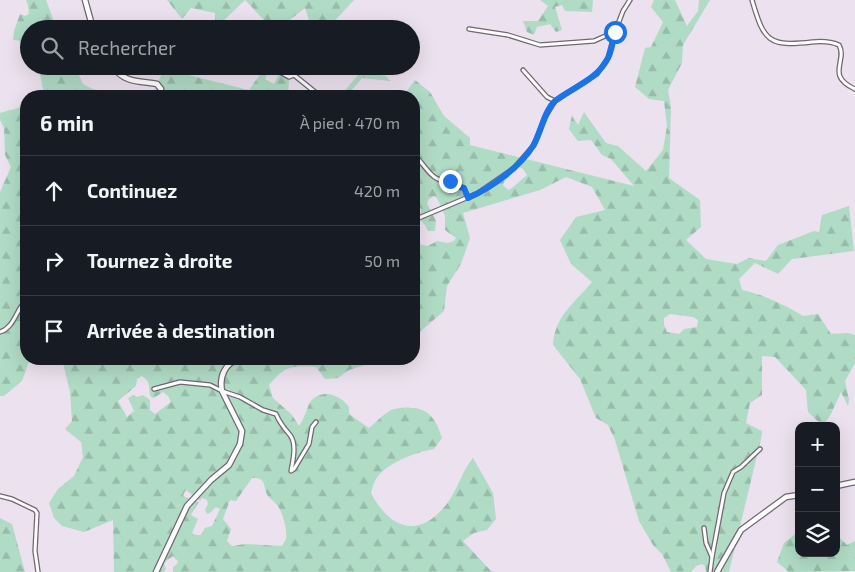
<!DOCTYPE html>
<html lang="fr">
<meta charset="utf-8">
<style>
body{margin:0;font-family:"Exo 2",sans-serif;background:#20242c;color:#f1f3f6}
.controls{position:absolute;right:15px;bottom:15px;display:grid;overflow:hidden;border-radius:10px;box-shadow:0 5px 20px #0002}
.controls button{width:45px;height:45px;display:grid;place-items:center;padding:0;border:0;border-bottom:1px solid #363941;background:#171b24;color:#f1f3f6;font:25px sans-serif}
.stop{position:absolute;width:15px;height:15px;margin:-11px;border:4px solid #1a73e8;border-radius:50%;background:#fff}
.stop.end{background:#1a73e8;border-color:#fff;box-shadow:0 1px 5px #0008}
.list{margin:0;padding:0;list-style:none}
h2{display:flex;justify-content:space-between;align-items:center;height:65px;margin:0;padding:0 20px;font-size:21px}
h2 small{font-size:16px;font-weight:400;color:#9ea1a6}
.list li{display:grid;grid-template-columns:32px 1fr auto;gap:15px;align-items:center;box-sizing:border-box;height:70px;padding:0 20px;border-top:1px solid #363941}
.list b{display:block;font-size:19px;white-space:nowrap}
.list em{font-size:16px;font-style:normal;color:#9ea1a6}
.icon{flex:none;width:28px;height:28px;fill:none;stroke:currentColor;stroke-width:2;stroke-linecap:round;stroke-linejoin:round}
.map{position:relative;flex:none;width:855px;height:572px;overflow:hidden}
.search{position:absolute;background:#171b24;box-shadow:0 5px 20px #0002;left:20px;top:20px;width:400px;height:55px;display:flex;align-items:center;gap:12px;box-sizing:border-box;padding:0 18px;border-radius:28px;color:#9ea1a6;font-size:19px}
.panel{position:absolute;background:#171b24;box-shadow:0 5px 20px #0002;left:20px;top:90px;width:400px;height:275px;border-radius:20px}
.map>svg:first-child{display:block}
.forest{fill:url(#forest-firs);fill-rule:evenodd}
.lines{fill:none;stroke-linecap:round;stroke-linejoin:round}
.street-casing{stroke:#716873;stroke-width:5.5}
.secondary-casing{stroke:#716873;stroke-width:7}
.street{stroke:#fff;stroke-width:3}
.secondary{stroke:#fff;stroke-width:4.5}
.route{stroke:#1a73e8;stroke-width:6}
</style>
<div class="map">
<svg width="855" height="572" viewBox="0 0 855 572">
<defs>
<pattern id="forest-firs" width="22" height="20" patternUnits="userSpaceOnUse" patternTransform="scale(1.25)"><rect width="22" height="20" fill="#b0dbc5"/><path d="M5 1l3.5 6h-7zM16 11l3.5 6h-7z" fill="#98bcaa"/></pattern>
</defs>
<rect width="100%" height="100%" fill="#ece1ee"/>
<g class="forest">
<path d="M26,0H46L57,29H29V56L26,51L24,41L13,40L14,31L20,14L25,16L29,14L28,5Z"/>
<path d="M167,0H245L215,29V13L191,8L182,19Z"/>
<path d="M245,0H354L330,26L333,29H317L310,23L305,8L286,23L264,20Z"/>
<path d="M540,0H593L592,12L565,11L562,5L555,7L562,30L556,32L550,24L537,27L534,35L527,32L523,21H538L548,6Z"/>
<path d="M654,0H675L687,26L698,11L699,0H710L683,45L682,63L668,90L671,107L669,178L700,200L701,227L686,240L706,259L737,264L749,258L766,261L778,245L814,231L819,232L822,215L849,206L854,251L792,259L778,274L755,263L739,279L742,290C765,295 783,304 803,316L818,314L831,334L848,333L855,335V363L845,381L849,400L848,406L841,392L831,414L823,426L808,412L806,390L775,357L762,356V395L750,403L746,423L762,431L761,439L729,572H706L705,566L702,564L696,566L691,572H671L662,554L653,545L639,521L615,440L608,425L596,418L580,379L553,345C555,315 575,303 592,282L571,264L560,240L576,217L605,210L592,187L566,177L540,190L463,213L470,238L461,264L447,286L444,311L414,337V223L418,244L428,246L437,241L448,243L454,241L456,238L445,230V216L437,198L434,196L429,199L427,203L436,221L435,231H428L425,225L420,220L421,209L417,205L414,204V128L416,126L414,118V96H407L406,92L415,80L430,92L444,116L470,138V145L634,186L611,159L602,155L591,140L578,141L569,129L572,115L578,125L584,112L606,143L618,146L646,171L663,150L667,126L664,101L649,99L635,87L645,48L651,47L663,22L651,7ZM519,167L523,169L527,175L512,188L508,190L503,185L504,182ZM670,314L693,317L698,320L697,327L684,329L679,334L667,332L664,325V318Z"/>
<path d="M36,66H75L83,84L93,89L127,96L139,92L154,91L164,69L249,90L262,72H268L265,79L274,84L279,74L289,80L288,96H38L43,89L40,74Z"/>
<path d="M350,66H365L367,71L386,76L390,81L362,78L347,96H340L359,74Z"/>
<path d="M23,106L26,107V359H30L22,381L4,396H0V192L11,167L5,155L4,128L0,120V113C8,110 15,110 23,106Z"/>
<path d="M62,359H377L362,366L349,370L338,378L325,379L316,367C291,366 286,365 269,385L273,398L292,415L299,426C304,420 308,404 311,401C323,388 340,395 349,407V414L369,428C376,422 384,414 391,410C397,408 405,407 411,408C430,408 437,422 442,438L434,449C416,452 383,464 375,481C373,485 372,489 371,493C389,528 418,540 446,505C458,490 461,472 473,458L493,493L496,519L487,530L474,533L463,541L491,571L496,572H173V567L177,564L178,561L173,556L164,563L166,569L164,572H114L113,520L84,532L62,526L54,518L49,503L58,489L74,476L83,457L81,442L65,429L72,421L70,392ZM142,376C153,383 147,389 151,397L154,398L163,392L168,396L171,402L155,414L150,410V400L143,395L137,397L134,395L128,398L134,411L127,417L118,401L136,386L137,379ZM252,478C268,478 262,486 268,496C270,499 275,502 277,505C282,510 288,532 286,539C286,540 282,545 282,546L245,544L232,546L227,541L231,529L223,519L230,500L236,501ZM186,490L200,501L202,498L207,500L208,504L205,510L207,514L210,513L216,507L220,509L212,526L205,528L201,535H196L192,533L198,519L191,515L199,502L185,497L183,495Z"/>
<path d="M0,518L12,524L25,572H0Z"/>
<path d="M799,531V553H836V534L847,545L855,541V571L789,572L777,562L784,543Z"/>
</g>
<g class="lines">
<defs>
<g id="street">
<path d="M752,0C764,41 768,47 812,42C821,41 830,41 839,45C848,60 825,76 855,89"/>
<path d="M469,29L508,35L540,45L594,41L614,32"/>
<path d="M261,67L269,66L289,77L294,75L315,92L316,96"/>
<path d="M523,70L547,97L555,101"/>
<path d="M414,155C427,166 430,182 450,181L456,186L464,188L468,198"/>
<path d="M414,220L478,193L514,168L534,145L545,117L555,101L597,74L608,58L615,32L623,11L630,0"/>
<path d="M0,332C15,327 16,309 26,301"/>
<path d="M154,389L180,382L210,385L222,391L240,397L263,410L276,414C279,422 284,428 290,435C297,444 293,460 291,471L294,469L309,444L312,427L316,422"/>
<path d="M0,496L12,499L35,510L37,513L35,551L38,572"/>
<path d="M704,528L706,543L712,557L710,572"/>
<path d="M712,557L724,493L733,472L741,467L760,449"/>
</g>
<g id="secondary">
<path d="M85,0L93,29"/>
<path d="M113,66C123,83 140,81 157,84L161,89V96"/>
<path d="M836,486L855,482"/>
<path d="M156,572L187,506L211,480L229,465L240,444L242,431L222,391C219,377 225,362 240,359"/>
<path d="M717,572L741,530L786,497L799,495"/>
</g>
</defs>
<use href="#street" class="street-casing"/>
<use href="#secondary" class="secondary-casing"/>
<use href="#street" class="street"/>
<use href="#secondary" class="secondary"/>
</g>
<g class="lines">
<path class="route" d="M450,181L456,186L464,188L468,198C491,188 520,167 533,146C541,133 544,111 555,101C573,87 597,80 608,58C612,50 613,40 615,32"/>
</g>
</svg>
<div class="controls">
<button>+</button>
<button>−</button>
<button><svg class="icon" aria-label="layers" viewBox="0 0 24 24"><path d="M12 4l9 5-9 5-9-5zM3 14l9 5 9-5"/></svg></button>
</div>
<div class="stop" style="left:615px;top:32px"></div>
<div class="stop end" style="left:450px;top:181px"></div>
<div class="search"><svg class="icon" aria-label="search" viewBox="0 0 24 24"><circle cx="10" cy="10" r="6"/><path d="M15 15l6 6"/></svg>Rechercher</div>
<section class="panel">
<h2>6 min<small>À pied · 470 m</small></h2>
<ul class="list">
<li><svg class="icon" aria-label="ahead" viewBox="0 0 24 24"><path d="M12 20V5M6 11l6-6 6 6"/></svg><div><b>Continuez</b></div><em>420 m</em></li>
<li><svg class="icon" aria-label="right" viewBox="0 0 24 24"><path d="M7 20v-9h11M14 6l5 5-5 5"/></svg><div><b>Tournez à droite</b></div><em>50 m</em></li>
<li><svg class="icon" aria-label="arrive" viewBox="0 0 24 24"><path d="M6 21V4h12l-3 4 3 4H6"/></svg><div><b>Arrivée à destination</b></div></li>
</ul>
</section>
</div>
